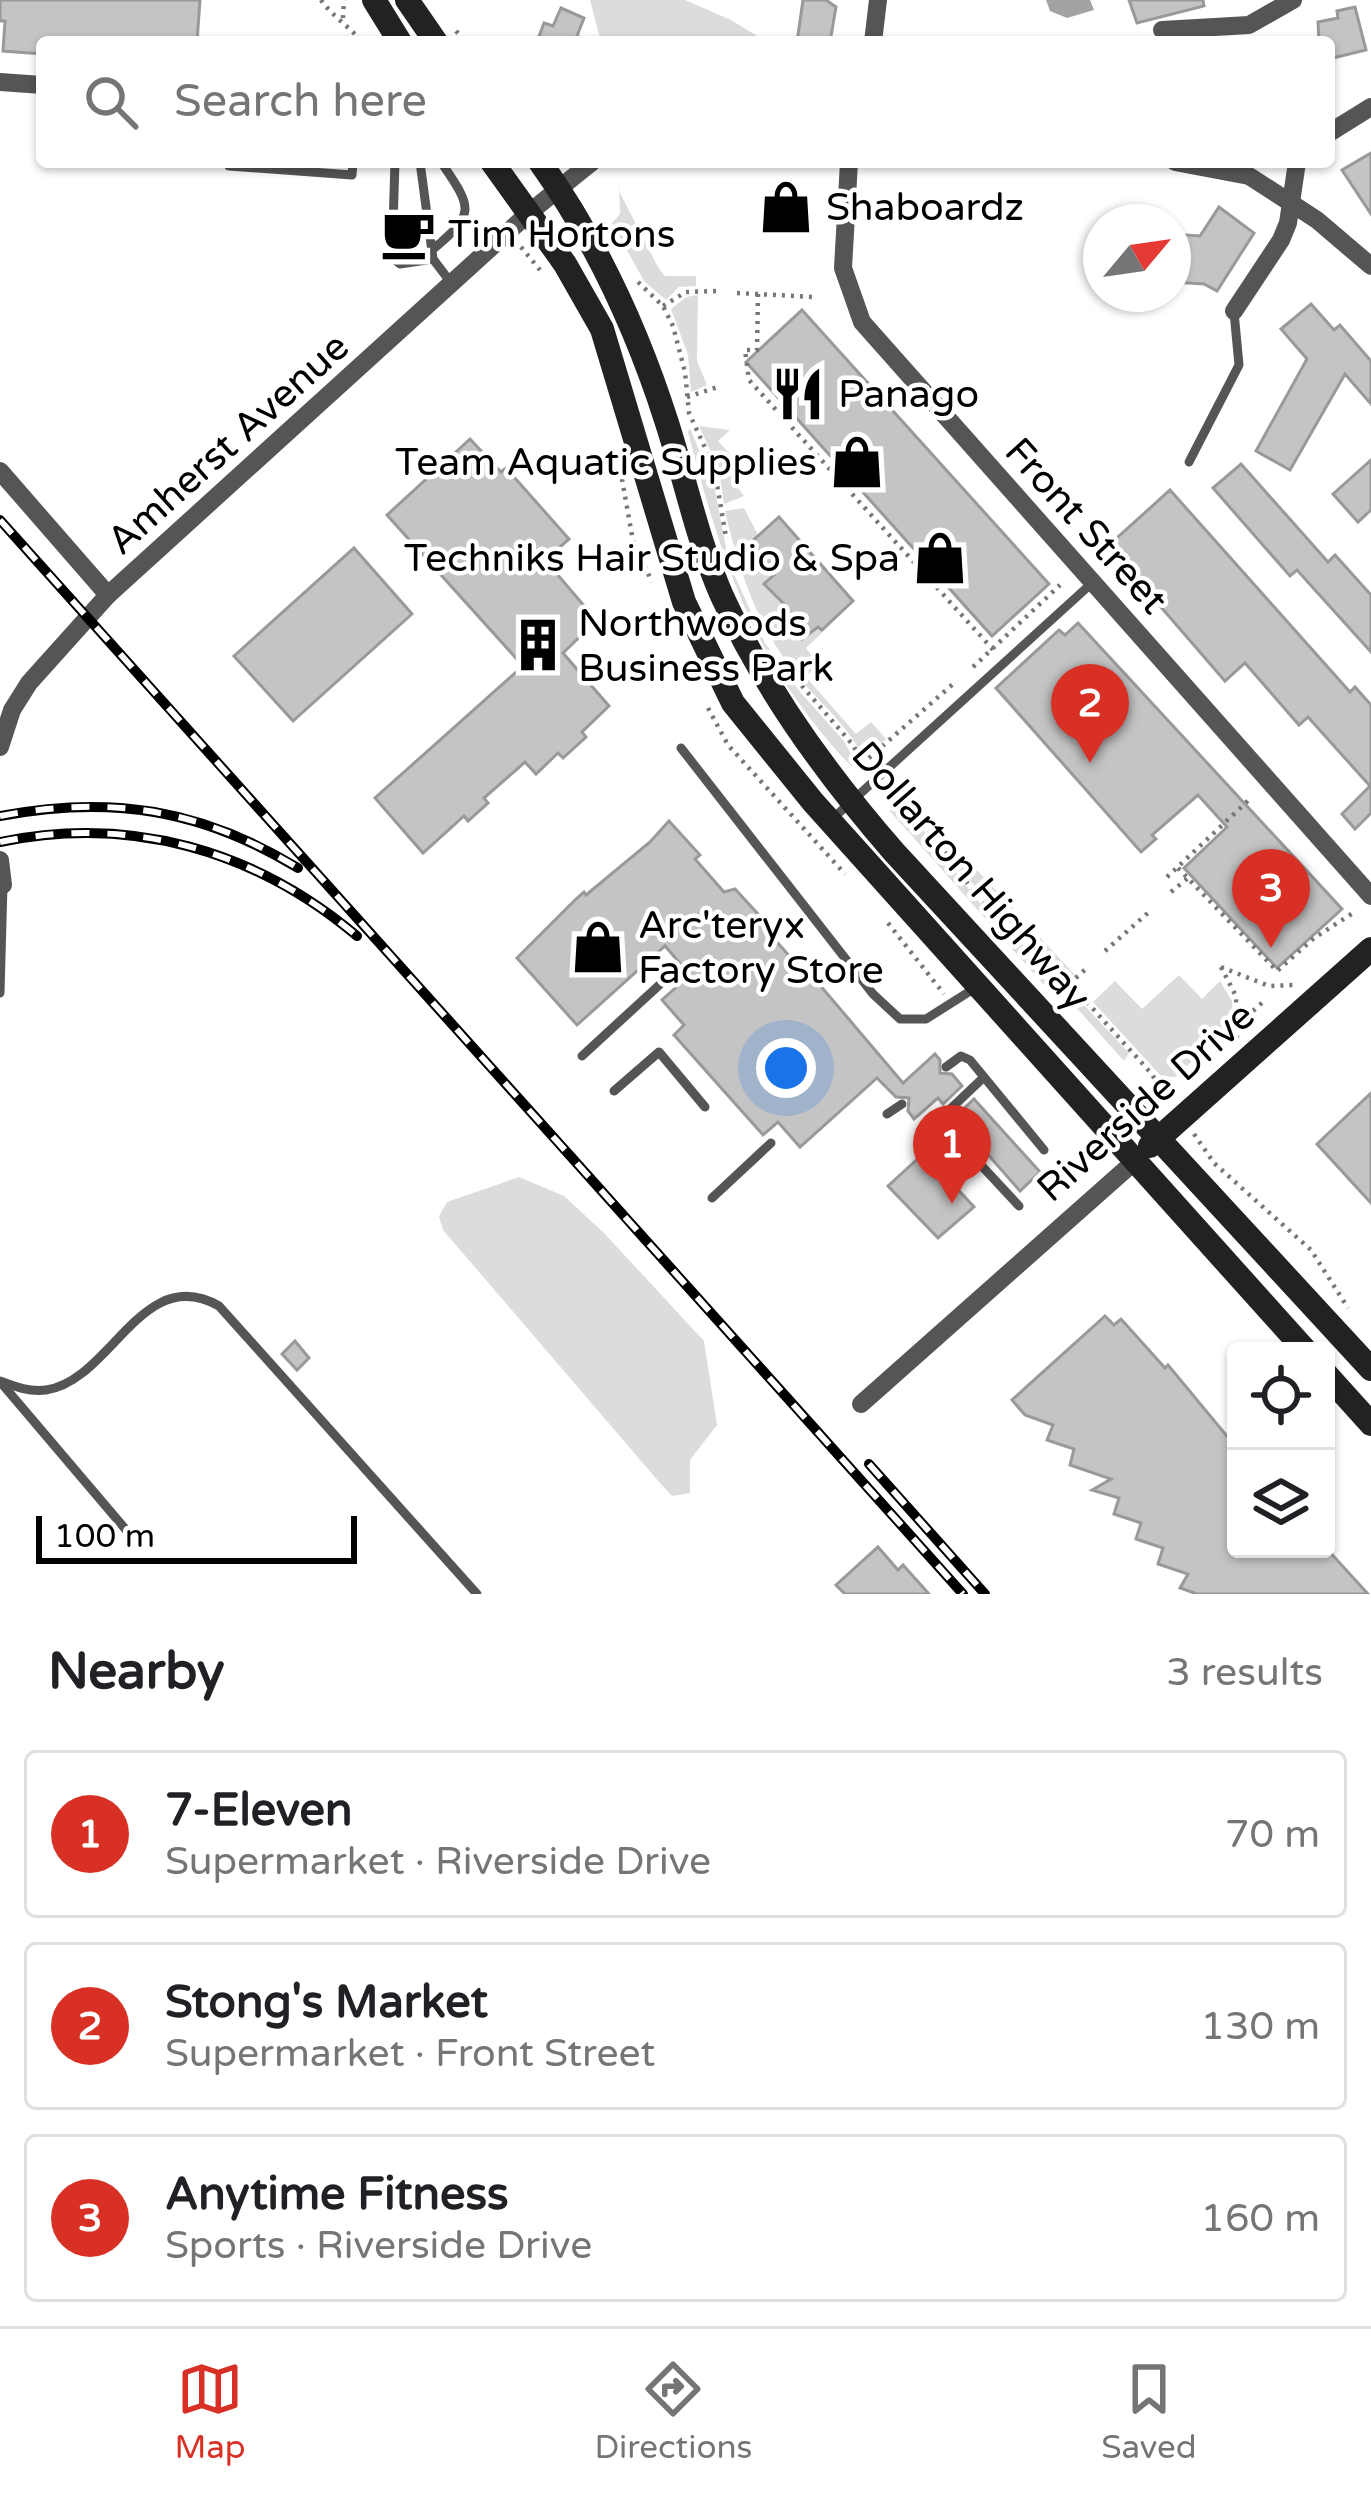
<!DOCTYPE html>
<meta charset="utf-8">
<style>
body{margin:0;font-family:"Varela Round",sans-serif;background:#f6f6f6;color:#202124}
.controls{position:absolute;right:36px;bottom:36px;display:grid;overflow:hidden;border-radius:12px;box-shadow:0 3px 9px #0004}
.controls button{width:108px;height:108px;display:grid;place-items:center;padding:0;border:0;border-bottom:3px solid #e0e0e0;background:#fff;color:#202124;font:60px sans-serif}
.compass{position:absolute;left:1083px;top:204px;width:108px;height:108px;border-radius:50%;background:#fff;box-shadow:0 3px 9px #0004;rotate:61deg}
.scale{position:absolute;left:36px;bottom:30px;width:321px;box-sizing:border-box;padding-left:12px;border:6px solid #000;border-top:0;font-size:33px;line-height:42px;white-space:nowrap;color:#000;-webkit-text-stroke:9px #fff;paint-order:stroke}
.you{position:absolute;left:786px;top:1068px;width:42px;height:42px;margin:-30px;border:9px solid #fff;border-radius:50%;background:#1a73e8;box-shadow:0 0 0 18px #1a73e833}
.badge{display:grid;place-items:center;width:78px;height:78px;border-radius:50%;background:#d93025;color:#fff;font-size:39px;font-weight:700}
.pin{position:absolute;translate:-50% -99px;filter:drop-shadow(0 3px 6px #0008)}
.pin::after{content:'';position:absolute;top:63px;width:42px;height:36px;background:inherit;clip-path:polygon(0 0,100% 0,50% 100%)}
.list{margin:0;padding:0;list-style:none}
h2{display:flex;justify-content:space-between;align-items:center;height:156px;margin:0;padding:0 48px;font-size:51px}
h2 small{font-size:39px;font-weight:400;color:#757577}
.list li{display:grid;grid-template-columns:78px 1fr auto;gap:36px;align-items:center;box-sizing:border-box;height:168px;margin:0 24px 24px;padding:0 24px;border:3px solid #e0e0e0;border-radius:12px}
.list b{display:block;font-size:45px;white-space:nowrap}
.list p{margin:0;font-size:39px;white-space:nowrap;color:#757577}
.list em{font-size:39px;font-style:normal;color:#757577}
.icon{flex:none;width:66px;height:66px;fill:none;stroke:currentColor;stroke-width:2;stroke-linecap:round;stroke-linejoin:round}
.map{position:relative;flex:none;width:1371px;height:1594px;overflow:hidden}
.search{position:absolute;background:#fff;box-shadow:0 3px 9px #0004;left:36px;right:36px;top:36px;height:132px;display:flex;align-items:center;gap:30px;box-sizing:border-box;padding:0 42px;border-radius:12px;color:#757577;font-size:45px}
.sheet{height:732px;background:#fff}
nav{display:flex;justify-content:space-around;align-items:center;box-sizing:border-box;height:168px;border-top:3px solid #e0e0e0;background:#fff;font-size:33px;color:#757577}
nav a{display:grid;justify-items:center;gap:6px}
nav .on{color:#d93025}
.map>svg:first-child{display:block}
.green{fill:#dcdcdc}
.water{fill:#a3a3a3}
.building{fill:#c4c4c4;stroke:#999;stroke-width:3}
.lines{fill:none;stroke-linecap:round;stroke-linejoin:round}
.path{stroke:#777;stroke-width:4.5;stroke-dasharray:3 6;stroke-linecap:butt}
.lane{stroke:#555;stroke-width:9}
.street{stroke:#555;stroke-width:18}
.secondary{stroke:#222;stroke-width:24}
.rail-casing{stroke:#000;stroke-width:10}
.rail{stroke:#fff;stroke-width:6;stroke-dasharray:18;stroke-linecap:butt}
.labels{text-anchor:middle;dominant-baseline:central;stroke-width:9;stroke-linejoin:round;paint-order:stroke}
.poi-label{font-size:39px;fill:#000;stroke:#fff;text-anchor:start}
.street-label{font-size:39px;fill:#000;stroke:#fff}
</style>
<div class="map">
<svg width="1371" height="1594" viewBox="0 0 1371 1594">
<rect width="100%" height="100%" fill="#fff"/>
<g class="green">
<path d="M590,0H685L731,20L767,42H601Z"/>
<path d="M619,183L620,193L659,269L665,276H696V286L679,287L666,300L644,281L612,223L620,214Z"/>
<path d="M698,295L697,361L707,385L691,392L688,355L671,309L686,297Z"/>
<path d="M699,426L730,430L718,441L741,466L733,475L741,484L738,488L744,496L724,504L719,470Z"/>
<path d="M690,428L715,490L729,563L765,643L800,692L844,741L857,766H851C756,667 721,561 688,432Z"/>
<path d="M744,508L758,535L750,545L776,573L764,584L785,605L779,612L802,639L818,627L823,632L806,648L818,665L806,677L856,734L871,722L886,739L864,759C848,723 812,697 789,665C756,622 737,564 725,511Z"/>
<path d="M893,804L914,818L982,906L1046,966L1042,973L1047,981L1044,985L890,811Z"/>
<path d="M963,862L972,874L977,870L1075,975L1071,978L996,910L958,867Z"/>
<path d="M1050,969L1129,1053L1124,1061L1050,978Z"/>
<path d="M1179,975L1202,999L1220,981L1232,1001L1234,1022L1175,1077H1162L1093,1002L1115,981L1142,1009Z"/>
<path d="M519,1177L564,1196L604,1233L704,1341L717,1425L690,1460V1493L672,1496L660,1483L443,1230L439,1216L447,1202Z"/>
</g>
<path class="water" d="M1046,0H1090L1094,10L1067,18L1050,11Z"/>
<g class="building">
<path d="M0,0H200L197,42H42V54L3,51L5,21H0Z"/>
<path d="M803,0H826L836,7L830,42H797Z"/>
<path d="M1129,0H1203L1204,6L1137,23Z"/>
<path d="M1355,7L1366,50L1329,59V42H1319L1318,22L1338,18L1337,11Z"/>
<path d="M561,8L584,18L577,36L590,42H537L544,23L553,26Z"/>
<path d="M1371,153V214L1342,170Z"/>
<path d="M1219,207L1254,233L1217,291L1204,284L1173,282V234L1200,236Z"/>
<path d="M1311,304L1334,330L1340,325L1371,361V404L1345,374L1290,470L1256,451L1307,359L1281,329Z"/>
<path d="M802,310L1049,584L992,636L746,362Z"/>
<path d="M470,439L501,472L506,468L569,539L545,560L586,608L579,614L591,626L563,653L609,706L582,732L586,737L563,758L558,753L536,774L525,762L484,798L488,803L468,821L464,816L423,853L375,798L523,666L387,515Z"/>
<path d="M1371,460V510L1358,522L1333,494Z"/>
<path d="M1241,464L1328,562L1335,555L1371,595V652L1297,570L1290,576L1213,488Z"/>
<path d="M1170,490L1350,692L1355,687L1371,705V813L1355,829L1342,814L1370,786L1308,717L1299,725L1245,663L1225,681L1108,546Z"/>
<path d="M779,517L853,601L822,630L818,627L802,639L779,611L785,605L764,584L776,573L749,544Z"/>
<path d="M354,548L412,614L293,721L234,656Z"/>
<path d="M1078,623L1342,909L1277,968L1184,868L1227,827L1198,795L1152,835L1156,839L1141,852L996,688L1059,630L1065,635Z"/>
<path d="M669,821L700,855L695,859L724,892L735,889L758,914L755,917L799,967L802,964L903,1083L935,1054L940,1060V1073L952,1074L962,1086L943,1104L938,1098L914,1119L908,1111L909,1098L896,1097L877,1078L800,1147L778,1122L763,1135L674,1035L684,1025L662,1000L690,975L665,946L577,1025L517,958L576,899L584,892L586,895L650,842Z"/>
<path d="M1371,1093V1203L1317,1144Z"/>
<path d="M974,1099L1040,1172L1020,1191L955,1117Z"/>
<path d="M924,1153L974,1207L938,1238L888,1186Z"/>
<path d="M1105,1316L1114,1325L1121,1319L1165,1368L1168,1365L1236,1447V1549H1327L1368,1594H1197L1180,1588L1188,1574L1158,1564L1163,1548L1136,1539L1141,1523L1114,1514L1119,1498L1092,1490L1111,1479L1070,1465L1074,1449L1047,1440L1053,1425L1025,1415L1012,1400Z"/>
<path d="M295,1341L309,1358L297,1370L282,1354Z"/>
<path d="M878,1547L898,1570L903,1565L929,1594H845L836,1585Z"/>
</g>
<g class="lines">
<g class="path">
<path d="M321,0C332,16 349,26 362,42"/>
<path d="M343,18L344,0"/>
<path d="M456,31L466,42"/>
<path d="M521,247L540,270"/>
<path d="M638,282L663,306L673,326L685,372L689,413L714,467L726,537"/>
<path d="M737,293L814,297"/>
<path d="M758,294L757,350H745L749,380L997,654"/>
<path d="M663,306L686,292L718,291"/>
<path d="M687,397L721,386"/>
<path d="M622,479L633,541L652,582"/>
<path d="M973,667L1060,585"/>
<path d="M790,672L853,745L867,771"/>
<path d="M708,708L728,745L845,874"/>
<path d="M862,764L953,684"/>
<path d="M882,789L921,819L979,899L1085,1000L1150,1072L1170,1100"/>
<path d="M1178,868L1277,971L1314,938L1353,913"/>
<path d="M1167,877L1252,797"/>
<path d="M1171,892L1188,878"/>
<path d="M888,923L944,994"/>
<path d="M1105,951L1150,911"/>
<path d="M1221,967L1269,986L1295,985"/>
<path d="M1221,967L1236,996L1237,1041"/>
<path d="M1069,984L1088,967"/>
<path d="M1253,1011L1264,1001"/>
<path d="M1194,1134L1214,1163L1311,1250L1348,1308"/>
</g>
<g class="lane">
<path d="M229,162V166L352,175L353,162"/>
<path d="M395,162L392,258L400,264L433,259"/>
<path d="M420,162L433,259L452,284"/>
<path d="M432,250C477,213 472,208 441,162"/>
<path d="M1189,462L1239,365L1234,312"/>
<path d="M681,748L873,994L900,1019H926L975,988"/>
<path d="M830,821L1092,583"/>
<path d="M0,993L3,885"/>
<path d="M582,1056L668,977"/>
<path d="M946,1067L961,1056L970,1060L1044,1150"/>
<path d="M614,1091L659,1052L705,1107"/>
<path d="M887,1114L902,1104"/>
<path d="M938,1119L1019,1206"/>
<path d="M926,1132L983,1078"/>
<path d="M712,1198L771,1143"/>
<path d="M0,1381C16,1387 29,1392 46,1390C111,1381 142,1262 219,1306L477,1594"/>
<path d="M2,1384L127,1531"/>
</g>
<g class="street">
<path d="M1162,30L1249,25L1293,0"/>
<path d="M873,42L878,0"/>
<path d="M0,82L42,85"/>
<path d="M1329,133L1371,107"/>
<path d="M849,162L843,268L862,322L1371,896"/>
<path d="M1175,162L1249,176L1317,220L1371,266"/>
<path d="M1234,311L1281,240L1288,223L1297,162"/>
<path d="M0,471L108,595"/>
<path d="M0,747L12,710L29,683L108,595L530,212L592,162"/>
<path d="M0,860L3,885"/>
<path d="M861,1404L1135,1161"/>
</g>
<g class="secondary">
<path d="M374,0L400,42"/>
<path d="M407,0L436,42"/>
<path d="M492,162L565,264L602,329L684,602L733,703L813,802L1306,1351"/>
<path d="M540,162C597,242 637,329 667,423C685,479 698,542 722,596C765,690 827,775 894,852L1371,1369"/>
<path d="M1150,1146L1371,949"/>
<path d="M1326,1374L1371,1424"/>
</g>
<defs>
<g id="rail">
<path d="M0,520L963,1594"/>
<path d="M0,816C111,795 201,809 298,868"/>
<path d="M0,842C131,815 255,850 357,936"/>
<path d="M869,1464L985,1594"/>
</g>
</defs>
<use href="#rail" class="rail-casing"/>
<use href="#rail" class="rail"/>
</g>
<defs>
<symbol id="shop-bare" viewBox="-9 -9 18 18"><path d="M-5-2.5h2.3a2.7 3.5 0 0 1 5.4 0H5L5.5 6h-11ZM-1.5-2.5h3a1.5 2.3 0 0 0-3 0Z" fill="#000" stroke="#fff" stroke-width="2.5" paint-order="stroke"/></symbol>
<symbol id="cafe-bare" viewBox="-9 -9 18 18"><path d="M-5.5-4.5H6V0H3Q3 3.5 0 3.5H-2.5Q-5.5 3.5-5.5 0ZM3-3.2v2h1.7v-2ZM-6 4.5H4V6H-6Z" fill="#000" stroke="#fff" stroke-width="2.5" paint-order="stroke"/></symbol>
<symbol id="restaurant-bare" viewBox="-9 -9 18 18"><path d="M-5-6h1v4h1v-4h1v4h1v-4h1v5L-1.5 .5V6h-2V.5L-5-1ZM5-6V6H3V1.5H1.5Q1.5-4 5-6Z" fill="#000" stroke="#fff" stroke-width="2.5" paint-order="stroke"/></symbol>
<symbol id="building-bare" viewBox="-9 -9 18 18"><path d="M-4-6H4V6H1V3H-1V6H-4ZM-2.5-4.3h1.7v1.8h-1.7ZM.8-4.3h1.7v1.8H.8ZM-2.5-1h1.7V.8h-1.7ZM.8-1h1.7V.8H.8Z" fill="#000" stroke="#fff" stroke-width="2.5" paint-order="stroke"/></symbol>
</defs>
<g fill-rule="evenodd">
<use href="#shop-bare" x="748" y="169" width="76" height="76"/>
<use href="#cafe-bare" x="370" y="196" width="76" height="76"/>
<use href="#restaurant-bare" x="760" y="356" width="76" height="76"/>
<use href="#shop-bare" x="819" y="424" width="76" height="76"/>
<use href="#shop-bare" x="902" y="520" width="76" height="76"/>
<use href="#building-bare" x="500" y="607" width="76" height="76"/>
<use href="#shop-bare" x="560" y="909" width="76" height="76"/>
</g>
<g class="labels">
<g class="poi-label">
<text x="826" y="207">Shaboardz</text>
<text x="448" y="234">Tim Hortons</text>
<text x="838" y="394">Panago</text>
<text x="817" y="462" text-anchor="end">Team Aquatic Supplies</text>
<text x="900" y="558" text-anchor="end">Techniks Hair Studio &amp; Spa</text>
<text x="578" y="623">Northwoods<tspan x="578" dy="45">Business Park</tspan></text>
<text x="638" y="925">Arc'teryx<tspan x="638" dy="45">Factory Store</tspan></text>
</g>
<g class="street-label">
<text transform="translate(228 444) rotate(-42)">Amherst Avenue</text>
<text transform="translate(1086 526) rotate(48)">Front Street</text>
<text transform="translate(971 876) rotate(49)">Dollarton Highway</text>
<text transform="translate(1146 1102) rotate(-42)">Riverside Drive</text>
</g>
</g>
</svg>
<div class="controls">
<button><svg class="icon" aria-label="locate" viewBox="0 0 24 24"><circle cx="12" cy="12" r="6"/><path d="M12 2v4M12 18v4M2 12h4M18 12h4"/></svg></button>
<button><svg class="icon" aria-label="layers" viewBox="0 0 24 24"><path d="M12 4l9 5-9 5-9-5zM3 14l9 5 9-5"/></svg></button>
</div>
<svg class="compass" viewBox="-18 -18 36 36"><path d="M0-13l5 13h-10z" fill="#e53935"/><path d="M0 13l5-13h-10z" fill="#757577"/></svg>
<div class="scale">100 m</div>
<div class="you"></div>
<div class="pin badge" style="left:952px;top:1204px">1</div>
<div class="pin badge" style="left:1090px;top:763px">2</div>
<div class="pin badge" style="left:1271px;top:948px">3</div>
<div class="search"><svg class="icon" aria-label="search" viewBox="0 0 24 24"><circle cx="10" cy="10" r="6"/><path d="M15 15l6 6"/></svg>Search here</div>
</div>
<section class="sheet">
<h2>Nearby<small>3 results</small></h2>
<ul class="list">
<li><span class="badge">1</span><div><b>7-Eleven</b><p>Supermarket · Riverside Drive</p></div><em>70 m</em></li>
<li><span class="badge">2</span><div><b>Stong's Market</b><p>Supermarket · Front Street</p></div><em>130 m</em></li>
<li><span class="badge">3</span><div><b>Anytime Fitness</b><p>Sports · Riverside Drive</p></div><em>160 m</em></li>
</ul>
</section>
<nav>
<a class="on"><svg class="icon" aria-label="map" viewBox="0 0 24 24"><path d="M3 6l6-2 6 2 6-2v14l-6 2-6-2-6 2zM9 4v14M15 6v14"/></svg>Map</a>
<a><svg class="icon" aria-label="directions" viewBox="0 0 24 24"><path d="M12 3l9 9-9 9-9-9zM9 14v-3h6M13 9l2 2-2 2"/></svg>Directions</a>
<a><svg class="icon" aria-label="saved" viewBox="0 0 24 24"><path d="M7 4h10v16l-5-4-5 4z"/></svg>Saved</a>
</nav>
